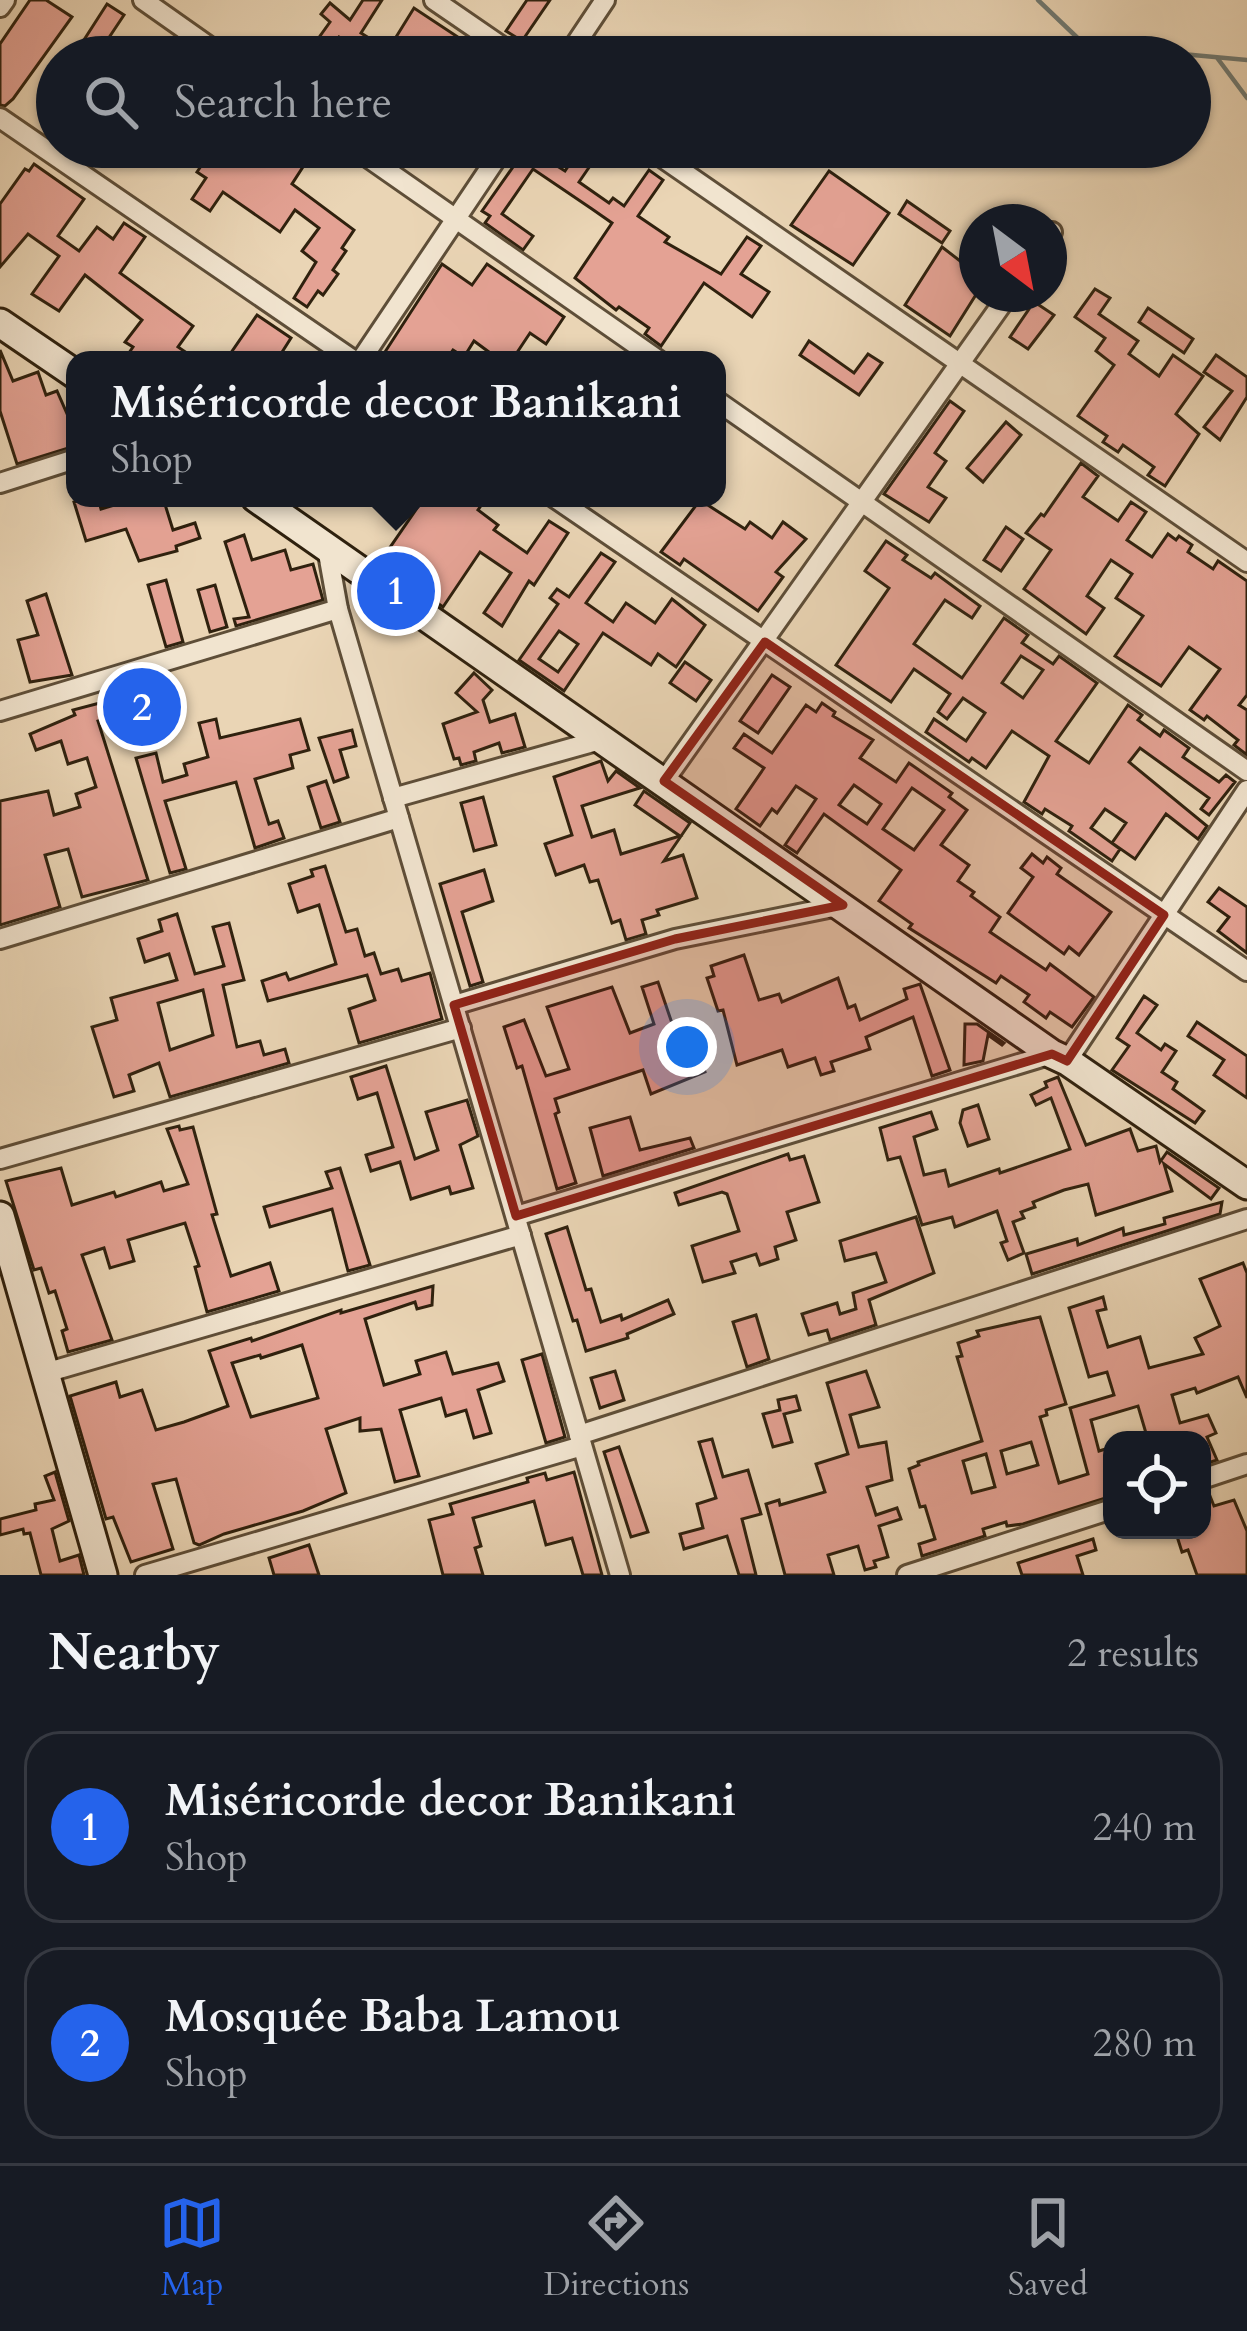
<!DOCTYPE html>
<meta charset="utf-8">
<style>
body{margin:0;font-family:Cardo,serif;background:#20242c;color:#f1f3f6}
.controls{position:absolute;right:36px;bottom:36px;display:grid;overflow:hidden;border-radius:24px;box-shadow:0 3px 9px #0004}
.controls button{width:108px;height:108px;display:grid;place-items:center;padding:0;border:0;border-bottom:3px solid #363941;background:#171b24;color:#f1f3f6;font:60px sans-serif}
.compass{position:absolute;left:959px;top:204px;width:108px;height:108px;border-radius:50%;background:#171b24;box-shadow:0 3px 9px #0004;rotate:148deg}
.you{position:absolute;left:687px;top:1047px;width:42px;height:42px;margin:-30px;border:9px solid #fff;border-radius:50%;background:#1a73e8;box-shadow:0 0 0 18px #1a73e833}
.badge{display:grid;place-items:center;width:78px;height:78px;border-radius:50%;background:#2563eb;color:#fff;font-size:39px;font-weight:700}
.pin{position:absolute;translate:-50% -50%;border:6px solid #fff;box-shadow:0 3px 12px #0006}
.popup{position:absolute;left:66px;top:351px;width:660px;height:156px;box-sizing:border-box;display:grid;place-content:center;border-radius:24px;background:#171b24;filter:drop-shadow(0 3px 9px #0005);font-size:39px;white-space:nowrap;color:#9ea1a6}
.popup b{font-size:45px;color:#f1f3f6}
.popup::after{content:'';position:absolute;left:50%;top:100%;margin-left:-24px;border:24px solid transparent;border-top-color:#171b24}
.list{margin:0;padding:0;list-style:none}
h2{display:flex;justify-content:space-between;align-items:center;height:156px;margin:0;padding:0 48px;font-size:51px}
h2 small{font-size:39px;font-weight:400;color:#9ea1a6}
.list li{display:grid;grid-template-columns:78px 1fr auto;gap:36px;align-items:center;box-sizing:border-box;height:192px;margin:0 24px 24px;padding:0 24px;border:3px solid #363941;border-radius:36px}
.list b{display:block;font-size:45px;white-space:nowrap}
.list p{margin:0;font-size:39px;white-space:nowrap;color:#9ea1a6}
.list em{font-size:39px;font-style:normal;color:#9ea1a6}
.icon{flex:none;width:66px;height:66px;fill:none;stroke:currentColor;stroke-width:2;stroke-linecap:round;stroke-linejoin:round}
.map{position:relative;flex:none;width:1247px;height:1575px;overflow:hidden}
.search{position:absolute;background:#171b24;box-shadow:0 3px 9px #0004;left:36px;right:36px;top:36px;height:132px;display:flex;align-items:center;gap:30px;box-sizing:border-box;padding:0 42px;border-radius:66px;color:#9ea1a6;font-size:45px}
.sheet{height:588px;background:#171b24}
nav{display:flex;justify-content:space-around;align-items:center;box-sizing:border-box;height:168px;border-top:3px solid #363941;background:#171b24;font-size:33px;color:#9ea1a6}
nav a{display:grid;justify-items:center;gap:6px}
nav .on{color:#2563eb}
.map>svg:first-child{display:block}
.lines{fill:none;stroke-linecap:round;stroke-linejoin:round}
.stream{stroke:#707a73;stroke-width:4.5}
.building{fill:#e4a294;stroke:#2f210e;stroke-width:3;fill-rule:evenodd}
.street-casing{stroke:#5e4e38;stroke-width:24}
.secondary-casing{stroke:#2f210e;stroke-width:33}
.street{stroke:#f1e4cf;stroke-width:18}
.secondary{stroke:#f1e4cf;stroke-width:27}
.marked{fill:#8f2418;fill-opacity:0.2;stroke:#8f2418;stroke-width:9;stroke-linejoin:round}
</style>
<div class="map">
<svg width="1247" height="1575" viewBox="0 0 1247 1575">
<rect width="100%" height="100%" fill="#ead5b5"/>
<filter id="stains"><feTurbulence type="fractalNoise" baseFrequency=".00167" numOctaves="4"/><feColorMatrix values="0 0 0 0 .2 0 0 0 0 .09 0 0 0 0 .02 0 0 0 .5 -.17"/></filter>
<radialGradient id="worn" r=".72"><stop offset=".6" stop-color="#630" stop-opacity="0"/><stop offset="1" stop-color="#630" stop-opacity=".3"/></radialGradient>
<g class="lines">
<g class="stream">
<path d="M1038,0L1085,45L1247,60"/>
<path d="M1218,59L1247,98"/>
</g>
</g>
<g class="building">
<path d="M30,0H46L72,17L13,99L5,106L0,105V44Z"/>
<path d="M363,0H382L361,33L388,50L414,8L488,57H355L360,50L339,37L325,57H305L330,22L321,14L330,3L350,20Z"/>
<path d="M527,0H550L522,41L506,31Z"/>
<path d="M107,4L124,15L96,57H73Z"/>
<path d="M214,147H295L310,156L292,184L354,230L342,248L346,251L333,270L338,274L323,295L318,291L307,307L294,298L316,262L302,251L319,228L295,210L280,232L223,192L210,211L192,199L206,178L197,172Z"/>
<path d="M527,147L565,171L581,147H603L579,182L609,203L613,198L624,206L649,170L663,180L638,216L669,237L665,242L721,274L747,237L761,246L741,274L769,292L752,317L704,283L661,346L645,334L649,328L619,307L616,310L575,278L612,223L592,209L533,169L502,214L533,236L523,250L485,223L490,216L482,211Z"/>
<path d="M34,164L84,199L58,236L79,251L97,227L113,239L124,223L145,237L120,273L193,326L178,347L197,360H124L133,347L125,342L142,320L85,275L59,311L32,294L59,256L28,234L0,267V204L25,169L29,171Z"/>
<path d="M829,171L889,213L853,265L791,225Z"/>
<path d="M907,201L950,231L942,243L899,214Z"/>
<path d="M942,247L977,274V293L950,336L905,305Z"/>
<path d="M442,264L472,285L487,264L564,317L546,344L530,333L512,360L493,355L474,341L464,357L453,350L446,360H390L383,355Z"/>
<path d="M1095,289L1110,298L1099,314L1138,341L1129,354L1159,376L1173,355L1203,376L1176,414L1199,434L1165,486L1148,475L1154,467L1123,445L1118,452L1103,442L1107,436L1078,416L1114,365L1096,351L1105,338L1075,317Z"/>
<path d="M1022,294H1042L1036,303L1054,315L1028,349L1010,337L1029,309L1020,302Z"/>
<path d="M1148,308L1193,339L1184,353L1139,322Z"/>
<path d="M257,315L291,338L277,360H226Z"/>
<path d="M809,341L854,373L868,354L882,363L859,395L800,355Z"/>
<path d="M0,350L13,381L38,372L46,395L57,391L75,432V446L17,464L0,411Z"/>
<path d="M1216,355L1247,377V397L1220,440L1204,427L1232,391L1204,372Z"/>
<path d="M950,401L964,411L935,453L946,461L928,487L946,498L929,522L884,494Z"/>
<path d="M1006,422L1021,435L983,482L967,468Z"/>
<path d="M1081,463L1098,476L1083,497L1118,521L1131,502L1146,512L1127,540L1152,557L1168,534L1176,540L1179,536L1192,545L1188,552L1213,569L1218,561L1247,581V695L1239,705L1247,710V755L1234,745L1238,740L1207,716L1204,720L1190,710L1220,669L1189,647L1161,686L1115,656L1143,616L1116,598L1132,574L1111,560L1087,596L1104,608L1086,634L1024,589L1051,550L1026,533L1041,514L1044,516Z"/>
<path d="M86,498H98L101,509L138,498H163L173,530L195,523L200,538L176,546L177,551L139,561L126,529L86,541L74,502Z"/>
<path d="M424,498H448L459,505L463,498H486L478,510L498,525L494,530L527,553L549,521L568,533L534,585L529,581L502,626L484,613L511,573L480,552L443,607L380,562Z"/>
<path d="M700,500L745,529L750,522L772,538L783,522L806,539L776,572L783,577L758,611L684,559L680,565L661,552Z"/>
<path d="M1006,527L1023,539L1001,571L984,560Z"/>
<path d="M244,535L252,560L285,550L291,570L313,564L323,600L236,626L234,619L249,617L225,542Z"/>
<path d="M886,541L907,555L903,560L931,578L935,573L980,606L972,618L945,600L914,644L962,678L1004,618L1028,635L1022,643L1053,664L1059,656L1097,683L1056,741L1089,763L1128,705L1142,715L1138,720L1160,736L1164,730L1189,748L1183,757L1219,782L1226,775L1235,782L1209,815L1201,809L1209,798L1140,748L1129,762L1207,826L1198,839L1166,814L1135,859L1112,843L1126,823L1105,809L1091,828L1120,849L1112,861L1069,831L1072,826L1045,809L1042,814L1024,802L1049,756L1012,731L986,768L972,758L969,762L926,732L934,719L966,741L985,713L963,698L947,719L938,712L950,694L914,669L891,702L836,665L889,588L865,571ZM1021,656L1043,670L1023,698L1002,683Z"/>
<path d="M601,553L615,562L586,603L613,622L626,603L655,623L672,599L705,625L676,667L658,654L651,665L603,633L564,691L519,660L558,604L550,598L557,589L569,597ZM559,631L578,644L558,672L539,659Z"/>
<path d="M166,580L183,642L166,647L148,585Z"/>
<path d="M215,585L227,627L210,632L198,590Z"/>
<path d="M46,594L72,675L30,682L18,640L38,635L27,601Z"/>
<path d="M685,662L711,680L696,701L670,683Z"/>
<path d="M474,673L492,690L483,700L490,722L515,714L525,747L502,753L499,743L474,752L476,761L461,765L459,758L454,759L443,724L477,712L456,693Z"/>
<path d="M772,675L790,687L758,733L740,721Z"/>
<path d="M172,684L177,701L173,702L176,711L126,723L124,713L98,721L148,880L82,897L68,849L45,855L60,907L0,925V801L48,791L54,815L80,807L76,794L96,787L87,758L68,764L61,741L36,750L30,734L75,715L73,710Z"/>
<path d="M822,703L835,712L833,716L873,740L860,758L896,782L909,763L952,793L949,797L967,810L941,845L969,865L958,881L974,892L971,896L1000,917L990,932L1046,970L1050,964L1094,997L1072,1027L1050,1012L1046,1018L1024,1002L1029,995L1001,976L996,983L909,928L912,924L879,901L901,870L824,814L797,853L785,845L816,799L796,786L777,813L772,809L760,826L736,809L764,768L734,748L744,734L772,753L806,705L816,712ZM854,785L881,804L867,824L839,805ZM912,788L944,810L914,850L883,829Z"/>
<path d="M216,719L220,738L300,719L309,750L290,755L293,768L255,779L269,824L278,821L284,838L255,848L236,782L165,801L186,869L170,873L136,758L156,753L163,782L187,775L184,764L208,757L199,723Z"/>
<path d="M352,730L356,746L340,750L348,777L334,782L319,738Z"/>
<path d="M601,761L608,781L616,771L640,788L582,806L592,837L614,830L621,854L680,836L635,805L644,791L690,823L664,861L683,855L697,898L657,910L659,915L642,920L646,934L626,940L620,920L612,923L598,880L590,882L584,865L556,875L545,844L572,835L554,777Z"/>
<path d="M326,781L340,822L321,828L308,787Z"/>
<path d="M483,797L496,845L474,851L461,803Z"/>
<path d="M1032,854L1043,863L1047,857L1061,868L1057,874L1111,912L1079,955L1069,947L1064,954L1008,913L1033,877L1021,868Z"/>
<path d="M325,866L346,932L357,929L365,956L374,953L381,974L398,969L402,981L430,973L442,1019L359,1043L349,1009L375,1000L367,975L268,1001L262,981L286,973L289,980L336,964L319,905L298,912L289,884L313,876L311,870Z"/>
<path d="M484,870L493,901L462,912L483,982L470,986L440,884Z"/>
<path d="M1219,888L1247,907V953L1218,931L1229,917L1208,902Z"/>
<path d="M177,914L195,974L224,966L213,927L229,923L244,980L223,985L237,1047L260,1041L264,1055L285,1049L289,1063L170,1097L159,1063L129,1075L134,1091L114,1097L92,1027L117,1020L111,998L177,980L169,954L145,962L138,939L162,931L159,920ZM203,990L213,1035L170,1050L158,1003Z"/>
<path d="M744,955L759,1000L779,994L782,1002L838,978L848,1008L855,1005L860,1020L907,999L904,989L920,984L950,1070L932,1076L913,1017L866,1037L870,1049L831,1062L834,1071L821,1075L815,1058L788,1067L782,1050L737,1065L723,1010L718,1011L707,978L714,976L711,966Z"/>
<path d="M658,982L678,1041L699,1034L704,1048L698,1050L705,1072L651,1094L643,1070L555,1099L559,1112L555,1114L576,1183L557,1189L522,1066L517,1068L504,1027L524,1020L546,1076L569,1069L547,1007L612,987L630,1033L654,1024L642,987Z"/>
<path d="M1144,996L1157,1005L1137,1033L1161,1050L1165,1044L1176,1051L1162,1072L1177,1082L1173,1089L1204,1111L1195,1123L1112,1070L1129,1046L1117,1038Z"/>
<path d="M1197,1022L1247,1056V1098L1214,1075L1224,1060L1188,1036Z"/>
<path d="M965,1024H977L1004,1043L1002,1045L988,1035L983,1061L964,1065Z"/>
<path d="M386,1066L415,1159L438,1150L426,1112L467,1100L478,1136L460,1145L473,1188L451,1194L449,1187L411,1199L400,1162L371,1171L366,1155L393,1147L377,1093L358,1099L351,1077Z"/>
<path d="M1058,1077L1086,1145L1130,1129L1138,1151L1156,1146L1160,1162L1167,1152L1219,1188L1211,1199L1164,1164L1172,1191L1096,1215L1088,1184L1064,1190L1033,1202L1035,1207L1021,1212L1024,1218L1013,1222L1024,1253L1008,1260L1001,1243L1007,1241L997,1211L955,1227L952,1217L922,1225L900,1157L888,1160L880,1128L931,1112L937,1129L914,1137L924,1175L945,1170L949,1186L999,1169L1000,1173L1070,1149L1051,1098L1036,1105L1031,1095L1047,1087L1045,1082Z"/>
<path d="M978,1105L989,1139L968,1146L960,1123L963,1110Z"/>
<path d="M630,1117L640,1150L690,1138L694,1148L603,1176L590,1128Z"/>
<path d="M179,1126L180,1130L193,1127L217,1214L212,1215L231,1276L270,1263L279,1291L207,1312L195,1267L199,1266L185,1223L175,1226L128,1240L134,1261L110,1268L104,1248L82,1255L112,1340L68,1352L62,1331L67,1329L55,1291L49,1293L41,1268L34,1270L6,1181L61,1168L72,1205L114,1192L116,1197L161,1182L164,1191L188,1184L167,1129Z"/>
<path d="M788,1154L790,1160L804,1156L819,1202L787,1212L796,1240L775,1247L778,1259L760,1265L756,1254L731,1262L735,1273L703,1282L692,1246L739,1231L727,1194L722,1192L679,1205L675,1193Z"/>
<path d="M340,1168L370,1265L348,1271L332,1209L270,1227L264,1207L332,1188L326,1172Z"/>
<path d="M1222,1202L1220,1214L1032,1274L1026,1254L1077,1239L1078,1245L1123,1228L1124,1235L1165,1224L1164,1218Z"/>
<path d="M916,1217L934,1273L869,1300L876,1325L830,1340L827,1330L809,1335L802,1314L837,1303L840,1314L856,1309L853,1293L886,1282L876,1253L845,1261L840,1241Z"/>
<path d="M567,1227L586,1290L591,1289L601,1322L621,1315L622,1320L668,1300L674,1314L627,1334L628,1338L586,1351L577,1320L573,1321L546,1234Z"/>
<path d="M1243,1263L1247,1273V1398L1238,1377L1197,1393L1195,1388L1172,1395L1180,1423L1208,1415L1216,1433L1207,1437L1217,1460L1202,1465V1440H1148L1138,1406L1091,1420L1099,1451L1112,1447V1496L1023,1524L1007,1526L1006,1522L983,1529L985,1536L922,1556L919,1544L935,1539L925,1506L920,1507L909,1469L919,1465L918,1462L982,1441L957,1357L962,1356L958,1343L979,1336L977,1331L1040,1317L1066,1404L1046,1410L1047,1415L1040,1417L1059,1483L1088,1474L1070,1408L1114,1395L1107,1372L1089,1377L1069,1308L1103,1297L1106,1309L1097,1311L1108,1347L1140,1337L1149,1368L1203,1354L1195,1338L1220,1326L1200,1279ZM1031,1442L1038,1465L1007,1474L1001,1451ZM986,1454L995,1487L972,1493L963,1461Z"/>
<path d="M433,1286L432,1305L417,1309L415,1302L365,1319L384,1385L420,1374L416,1361L446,1352L453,1374L498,1363L504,1381L478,1390L491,1433L474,1438L466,1410L446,1416L441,1398L400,1410L419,1476L395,1482L381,1429L360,1431V1418L326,1429L346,1493L303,1511L224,1534L199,1545L194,1543L176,1479L153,1484L173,1549L131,1562L113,1517L106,1519L70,1396L116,1382L120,1397L142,1390L156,1430L184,1422L228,1406L209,1351L251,1338L252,1341L341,1310V1313ZM302,1345L318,1398L251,1417L232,1363L260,1355L261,1358Z"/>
<path d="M756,1315L769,1359L747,1367L733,1322Z"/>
<path d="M542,1354L565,1437L546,1443L522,1360Z"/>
<path d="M615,1371L624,1400L600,1408L591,1378Z"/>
<path d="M866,1371L879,1407L850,1415L859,1447L886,1442L892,1480L867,1487L876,1515L897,1508L901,1519L879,1526L888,1557L874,1561L876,1567L865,1570L858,1546L828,1555L834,1575H785L766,1504L779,1500L780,1505L825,1492L816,1464L848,1454L827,1383Z"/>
<path d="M796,1396L800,1410L784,1414L792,1442L773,1447L763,1414L780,1410L778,1400Z"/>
<path d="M712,1439L723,1477L748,1470L761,1514L742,1519L756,1575H739L727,1536L684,1549L680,1534L703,1528L697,1504L716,1498L699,1442Z"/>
<path d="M619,1447L648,1532L631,1537L604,1452Z"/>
<path d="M55,1472L69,1521L52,1529L60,1561L79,1555L84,1575H41L30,1533L24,1534L23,1529L0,1535V1519L36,1510L35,1504L54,1500L45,1476Z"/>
<path d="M574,1472L602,1575H583L572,1538L546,1545L534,1501L473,1518L481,1546L475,1548L483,1575H443L429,1520L453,1514L450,1504L528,1482L527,1478L545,1473L547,1480Z"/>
<path d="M1208,1491L1214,1506L1234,1500L1247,1531V1575H1197L1188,1550L1182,1552L1175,1530H1202V1492Z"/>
<path d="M1093,1539L1096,1550L1077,1556L1083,1575H1022L1018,1563Z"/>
<path d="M309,1545L319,1575H274L269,1558Z"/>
</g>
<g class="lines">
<defs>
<g id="street">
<path d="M143,0L224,57"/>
<path d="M434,0L517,57"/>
<path d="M0,7L5,0"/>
<path d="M567,57L605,0"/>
<path d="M0,118L353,360"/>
<path d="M353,147L658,360"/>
<path d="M647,147L1247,562"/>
<path d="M1049,236L1052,232"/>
<path d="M361,360L504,147"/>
<path d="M717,401L1247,771"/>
<path d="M0,483L75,459"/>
<path d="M555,498L1247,971"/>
<path d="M327,548L338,609L620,1575"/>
<path d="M0,711L338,609"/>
<path d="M664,781L1009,294"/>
<path d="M393,798L600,740"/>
<path d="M0,939L399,818"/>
<path d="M454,1005L675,939L843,905"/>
<path d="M1067,1061L1247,790"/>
<path d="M0,1159L461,1028"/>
<path d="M516,1216L1052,1054"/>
<path d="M45,1373L521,1235"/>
<path d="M579,1435L1247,1219"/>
<path d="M1202,1479L1247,1464"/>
<path d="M145,1575L582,1446"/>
<path d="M907,1575L1112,1509"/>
</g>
<g id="secondary">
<path d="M0,323L75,374"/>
<path d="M256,498L1052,1054L1067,1061L1247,1185"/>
<path d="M0,1216L103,1575"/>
</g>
</defs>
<use href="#street" class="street-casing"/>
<use href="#secondary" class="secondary-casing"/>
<use href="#street" class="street"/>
<use href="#secondary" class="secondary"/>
</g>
<path class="marked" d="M765,642L1164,915L1067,1061L1052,1054L516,1216L454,1005L675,939L843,905L664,781Z"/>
<rect width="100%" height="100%" filter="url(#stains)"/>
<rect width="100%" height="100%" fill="url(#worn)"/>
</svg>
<div class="controls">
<button><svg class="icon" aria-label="locate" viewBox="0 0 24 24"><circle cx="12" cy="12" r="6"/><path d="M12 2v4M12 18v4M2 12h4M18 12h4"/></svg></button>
</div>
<svg class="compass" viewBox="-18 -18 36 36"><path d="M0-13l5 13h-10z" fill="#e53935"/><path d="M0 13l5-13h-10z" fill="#9ea1a6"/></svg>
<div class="you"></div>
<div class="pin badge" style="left:396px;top:591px">1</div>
<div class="popup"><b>Miséricorde decor Banikani</b>Shop</div>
<div class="pin badge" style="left:142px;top:707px">2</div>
<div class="search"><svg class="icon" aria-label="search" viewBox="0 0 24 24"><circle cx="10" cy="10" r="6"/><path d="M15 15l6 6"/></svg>Search here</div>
</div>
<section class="sheet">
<h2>Nearby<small>2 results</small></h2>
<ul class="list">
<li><span class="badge">1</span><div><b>Miséricorde decor Banikani</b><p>Shop</p></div><em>240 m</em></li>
<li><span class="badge">2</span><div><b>Mosquée Baba Lamou</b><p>Shop</p></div><em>280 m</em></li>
</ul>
</section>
<nav>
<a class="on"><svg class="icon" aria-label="map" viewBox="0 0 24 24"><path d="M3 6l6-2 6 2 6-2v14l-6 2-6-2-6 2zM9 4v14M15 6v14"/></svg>Map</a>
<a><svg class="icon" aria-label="directions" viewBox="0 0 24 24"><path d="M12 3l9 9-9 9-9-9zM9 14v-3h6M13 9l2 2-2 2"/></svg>Directions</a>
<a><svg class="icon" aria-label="saved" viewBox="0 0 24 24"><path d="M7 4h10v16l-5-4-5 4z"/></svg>Saved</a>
</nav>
